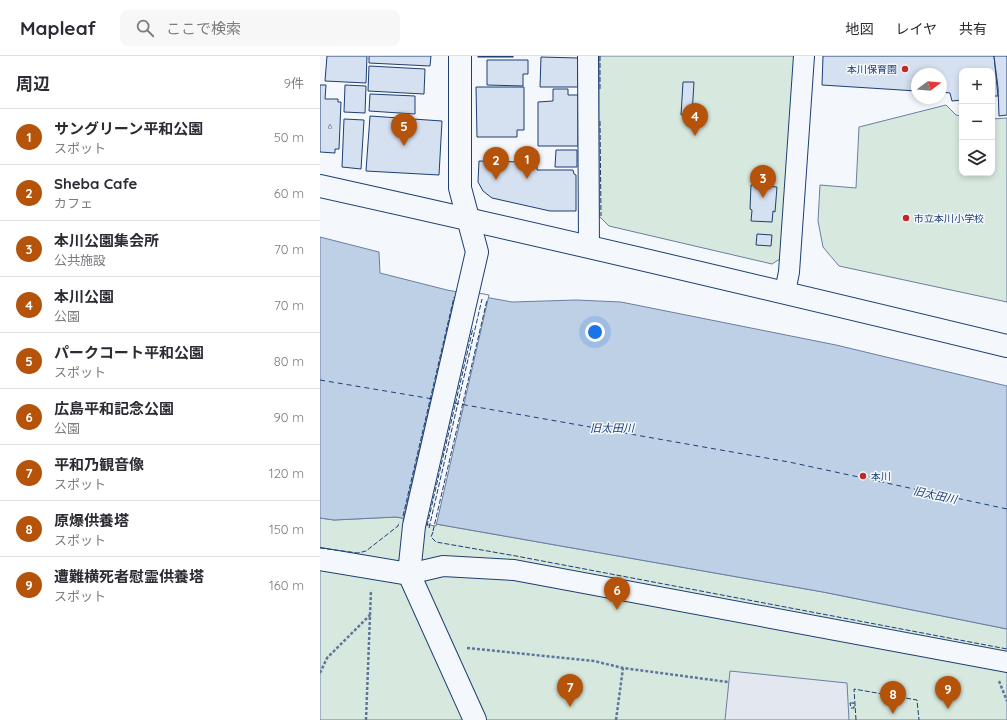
<!DOCTYPE html>
<html lang="ja">
<meta charset="utf-8">
<style>
body{margin:0;font-family:Quicksand,"Noto Sans JP",sans-serif;background:#f7f7f7;color:#2b2b33}
.controls{position:absolute;right:12px;top:12px;display:grid;overflow:hidden;border-radius:8px;box-shadow:0 2px 6px #0003}
.controls button{width:36px;height:36px;display:grid;place-items:center;padding:0;border:0;border-bottom:1px solid #e1e1e2;background:#fff;color:#2b2b33;font:20px sans-serif}
.compass{position:absolute;left:591px;top:12px;width:36px;height:36px;border-radius:50%;background:#fff;box-shadow:0 2px 6px #0003;rotate:74deg}
.you{position:absolute;left:275px;top:276px;width:14px;height:14px;margin:-10px;border:3px solid #fff;border-radius:50%;background:#1a73e8;box-shadow:0 0 0 6px #1a73e833}
.badge{display:grid;place-items:center;width:26px;height:26px;border-radius:50%;background:#b45309;color:#fff;font-size:13px;font-weight:700}
.pin{position:absolute;translate:-50% -33px;filter:drop-shadow(0 1px 2px #0008)}
.pin::after{content:'';position:absolute;top:21px;width:14px;height:12px;background:inherit;clip-path:polygon(0 0,100% 0,50% 100%)}
.list{margin:0;padding:0;list-style:none}
h2{display:flex;justify-content:space-between;align-items:center;height:52px;margin:0;padding:0 16px;font-size:17px}
h2 small{font-size:13px;font-weight:400;color:#7c7c81}
.list li{display:grid;grid-template-columns:26px 1fr auto;gap:12px;align-items:center;box-sizing:border-box;height:56px;padding:0 16px;border-top:1px solid #e1e1e2}
.list b{display:block;font-size:15px;white-space:nowrap}
.list p{margin:0;font-size:13px;white-space:nowrap;color:#7c7c81}
.list em{font-size:13px;font-style:normal;color:#7c7c81}
.icon{flex:none;width:22px;height:22px;fill:none;stroke:currentColor;stroke-width:2;stroke-linecap:round;stroke-linejoin:round}
.map{position:relative;flex:none;width:687px;height:664px;overflow:hidden}
header{display:flex;align-items:center;gap:24px;box-sizing:border-box;height:56px;padding:0 20px;background:#fff;border-bottom:1px solid #e1e1e2}
header strong{font-size:19px}
nav{display:flex;gap:22px;margin-inline-start:auto;font-size:14px}
.search{width:280px;height:36px;background:#f7f7f7;display:flex;align-items:center;gap:10px;box-sizing:border-box;padding:0 14px;border-radius:8px;color:#7c7c81;font-size:15px}
main{display:flex}
aside{flex:1;background:#fff}
.map>svg:first-child{display:block}
.green{fill:#d7e8df;stroke:#687fa3}
.parking{fill:#e3e8f0;stroke:#687fa3}
.water{fill:#bed0e5;stroke:#687fa3}
.pier{fill:#f4f7fb;stroke:#687fa3}
.lines{fill:none;stroke-linecap:round;stroke-linejoin:round}
.ferry{stroke:#1d3f73;stroke-width:1;stroke-dasharray:5 4;stroke-linecap:butt}
.building{fill:#d5e0f0;stroke:#1d3f73}
.minor-casing{stroke:#1d3f73;stroke-width:22}
.tertiary-casing{stroke:#1d3f73;stroke-width:24}
.path{stroke:#5e769c;stroke-width:2.5;stroke-dasharray:3 2;stroke-linecap:butt}
.minor{stroke:#f4f7fb;stroke-width:20}
.tertiary{stroke:#f4f7fb;stroke-width:22}
.fence{stroke:#1d3f73;stroke-width:1;stroke-dasharray:5 2;stroke-linecap:butt}
.poi-dot{fill:#c62828;stroke:#f4f7fb;stroke-width:1.5}
.labels{text-anchor:middle;dominant-baseline:central;stroke-width:3;stroke-linejoin:round;paint-order:stroke}
.number-label{font-size:8px;fill:#4b6792}
.poi-label{font-size:10px;fill:#1d3f73;stroke:#f4f7fb;text-anchor:start}
.water-label{font-size:11px;font-style:italic;fill:#1d3f73;stroke:#f4f7fb}
</style>
<header>
<strong>Mapleaf</strong>
<div class="search"><svg class="icon" aria-label="search" viewBox="0 0 24 24"><circle cx="10" cy="10" r="6"/><path d="M15 15l6 6"/></svg>ここで検索</div>
<nav><a>地図</a><a>レイヤ</a><a>共有</a></nav>
</header>
<main>
<aside>
<h2>周辺<small>9件</small></h2>
<ul class="list">
<li><span class="badge">1</span><div><b>サングリーン平和公園</b><p>スポット</p></div><em>50 m</em></li>
<li><span class="badge">2</span><div><b>Sheba Cafe</b><p>カフェ</p></div><em>60 m</em></li>
<li><span class="badge">3</span><div><b>本川公園集会所</b><p>公共施設</p></div><em>70 m</em></li>
<li><span class="badge">4</span><div><b>本川公園</b><p>公園</p></div><em>70 m</em></li>
<li><span class="badge">5</span><div><b>パークコート平和公園</b><p>スポット</p></div><em>80 m</em></li>
<li><span class="badge">6</span><div><b>広島平和記念公園</b><p>公園</p></div><em>90 m</em></li>
<li><span class="badge">7</span><div><b>平和乃観音像</b><p>スポット</p></div><em>120 m</em></li>
<li><span class="badge">8</span><div><b>原爆供養塔</b><p>スポット</p></div><em>150 m</em></li>
<li><span class="badge">9</span><div><b>遭難横死者慰霊供養塔</b><p>スポット</p></div><em>160 m</em></li>
</ul>
</aside>
<div class="map">
<svg width="687" height="664" viewBox="0 0 687 664">
<rect width="100%" height="100%" fill="#f4f7fb"/>
<g class="green">
<path d="M279,0H478L463,201L452,208L289,170L279,160Z"/>
<path d="M626,49L636,59L642,60V117H672V63L687,62V246L519,210L503,191L498,165L500,129L536,132L539,71Z"/>
<path d="M76,461L503,536L687,573V664H0V462L14,464Z"/>
</g>
<path class="parking" d="M410,615L527,627L529,664H405Z"/>
<path class="water" d="M0,181L59,196L60,217L127,234L192,246L256,244L301,246L516,289L687,330V573L503,536L76,461L14,464L0,462Z"/>
<path class="pier" d="M137,233L169,239L116,470L83,465Z"/>
<g class="lines">
<g class="ferry">
<path d="M0,324L113,343"/>
<path d="M134,347L469,406L687,453"/>
</g>
</g>
<g class="building">
<path d="M7,0H47L46,27L5,25Z"/>
<path d="M49,0H111L110,10L49,7Z"/>
<rect x="158" y="0" width="35" height="1"/>
<path d="M503,0H674L678,40H672V15H642V44L632,45L630,37L621,36V18H597V35L502,29Z"/>
<path d="M674,0H687V59L679,60L678,32Z"/>
<path d="M221,1L258,2V31H220Z"/>
<path d="M167,4H208V18H203V30L167,29Z"/>
<path d="M49,10L105,13L104,38L48,35Z"/>
<path d="M363,26H374L372,59H361Z"/>
<path d="M0,29H6L5,43H18V46H21L19,93H15V97L0,96Z"/>
<path d="M25,29L46,30L45,57L24,56Z"/>
<path d="M156,31H204V74H197V81H157Z"/>
<path d="M233,33H248V39H258V90H218V46L233,45Z"/>
<path d="M50,38L95,40V58L49,55Z"/>
<path d="M50,60L122,65L119,119L46,115Z"/>
<path d="M24,63L44,64L41,113L22,111Z"/>
<path d="M203,94L217,95V114H253L254,118L256,119V155H230L172,142L163,135L158,126L159,105L202,106Z"/>
<path d="M236,94H257V111H235Z"/>
<path d="M431,129L457,131L455,156L453,155L452,166L431,165L432,154L430,153Z"/>
<path d="M437,178L452,179L451,190L436,189Z"/>
</g>
<g class="lines">
<defs>
<g id="minor">
<path d="M268,0L269,191"/>
<path d="M465,236L469,216L484,0"/>
<path d="M89,518L123,510L194,514L687,606"/>
</g>
<g id="tertiary">
<path d="M140,0V132L157,196L94,470L89,518L155,664"/>
<path d="M0,130C230,181 459,235 687,290"/>
<path d="M0,503L89,518"/>
</g>
</defs>
<use href="#minor" class="minor-casing"/>
<use href="#tertiary" class="tertiary-casing"/>
<g class="path">
<path d="M147,592L274,605L303,612L408,626"/>
<path d="M0,617L7,602L50,559"/>
<path d="M679,625L687,645"/>
<path d="M46,664L51,534"/>
<path d="M296,664L303,612"/>
</g>
<use href="#minor" class="minor"/>
<use href="#tertiary" class="tertiary"/>
<g class="fence">
<path d="M280,0V35"/>
<path d="M280,65L281,160"/>
<path d="M83,460L134,241"/>
<path d="M107,470L153,272"/>
<path d="M109,472L162,243"/>
<path d="M113,475L167,244"/>
<path d="M113,476L111,481L116,486L196,500L687,593"/>
<path d="M0,492L38,497L46,495L78,470L79,466"/>
<path d="M530,647H534V652H531Z"/>
<path d="M536,664L534,633L597,644L599,664"/>
</g>
</g>
<g class="poi-dot">
<circle cx="585" cy="13" r="4"/>
<circle cx="586" cy="162" r="4"/>
<circle cx="543" cy="420" r="4"/>
</g>
<g class="labels">
<g class="number-label">
<text x="10" y="70">6</text>
</g>
<g class="poi-label">
<text x="577" y="13" text-anchor="end">本川保育園</text>
<text x="594" y="162">市立本川小学校</text>
<text x="551" y="420">本川</text>
</g>
<g class="water-label">
<text x="292" y="372">旧太田川</text>
<text transform="translate(615 439) rotate(12)">旧太田川</text>
</g>
</g>
</svg>
<div class="controls">
<button>+</button>
<button>−</button>
<button><svg class="icon" aria-label="layers" viewBox="0 0 24 24"><path d="M12 4l9 5-9 5-9-5zM3 14l9 5 9-5"/></svg></button>
</div>
<svg class="compass" viewBox="-18 -18 36 36"><path d="M0-13l5 13h-10z" fill="#e53935"/><path d="M0 13l5-13h-10z" fill="#7c7c81"/></svg>
<div class="you"></div>
<div class="pin badge" style="left:207px;top:123px">1</div>
<div class="pin badge" style="left:176px;top:124px">2</div>
<div class="pin badge" style="left:443px;top:142px">3</div>
<div class="pin badge" style="left:375px;top:80px">4</div>
<div class="pin badge" style="left:84px;top:90px">5</div>
<div class="pin badge" style="left:297px;top:554px">6</div>
<div class="pin badge" style="left:250px;top:651px">7</div>
<div class="pin badge" style="left:573px;top:658px">8</div>
<div class="pin badge" style="left:628px;top:653px">9</div>
</div>
</main>
